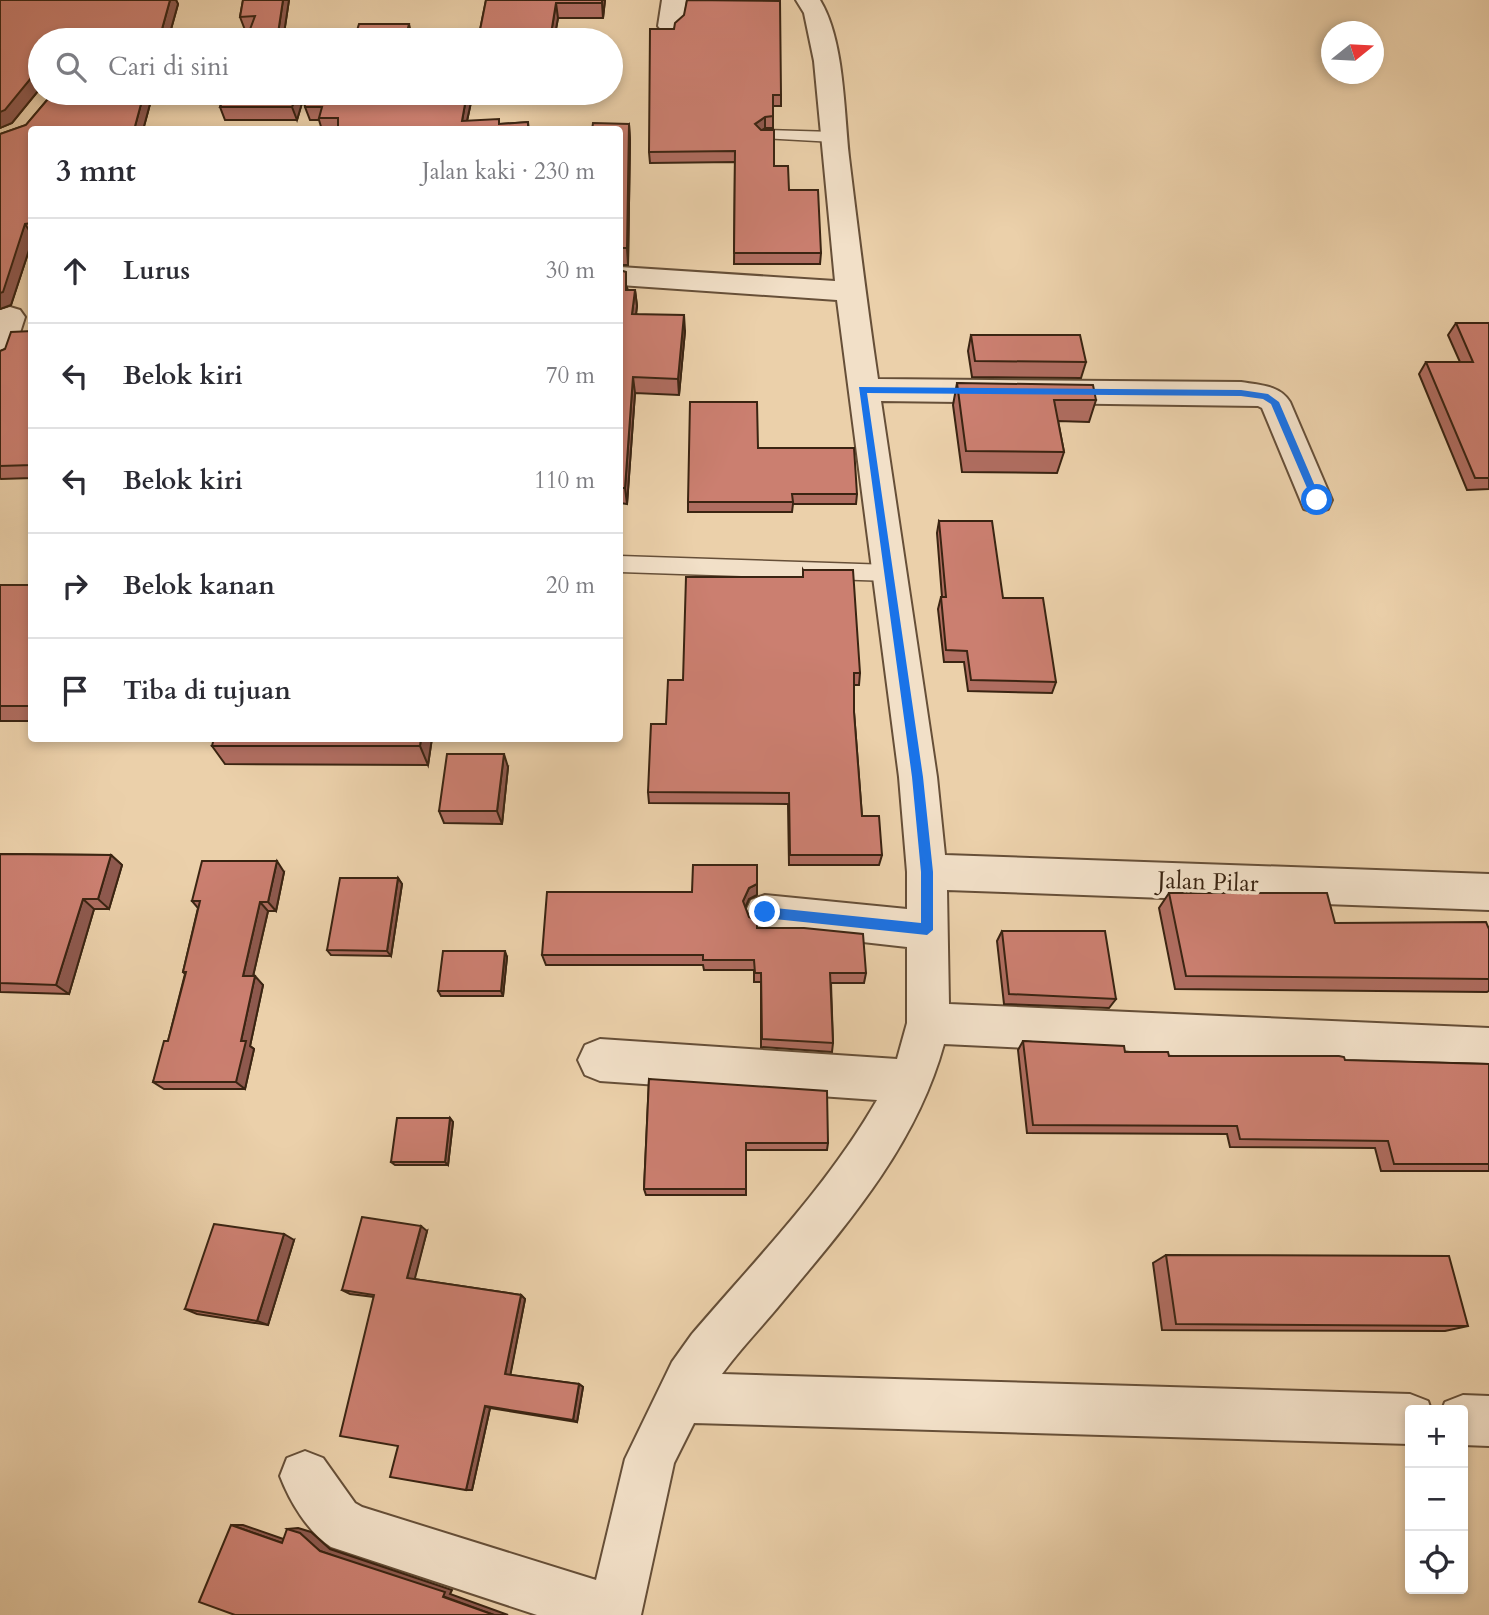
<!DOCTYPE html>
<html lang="id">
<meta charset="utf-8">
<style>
body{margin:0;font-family:Cardo,serif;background:#f7f7f7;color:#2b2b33}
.controls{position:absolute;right:21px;bottom:21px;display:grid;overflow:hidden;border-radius:7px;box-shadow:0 4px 10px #0003}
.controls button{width:63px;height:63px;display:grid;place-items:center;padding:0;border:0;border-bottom:2px solid #e1e1e2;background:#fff;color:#2b2b33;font:35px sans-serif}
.compass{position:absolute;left:1321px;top:21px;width:63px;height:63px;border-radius:50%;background:#fff;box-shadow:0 4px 10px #0003;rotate:72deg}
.stop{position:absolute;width:21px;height:21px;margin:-16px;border:5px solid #1a73e8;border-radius:50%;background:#fff}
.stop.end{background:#1a73e8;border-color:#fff;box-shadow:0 2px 7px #0008}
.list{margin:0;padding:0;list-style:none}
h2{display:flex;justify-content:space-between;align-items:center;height:91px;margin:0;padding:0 28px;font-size:30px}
h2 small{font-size:23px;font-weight:400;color:#7c7c81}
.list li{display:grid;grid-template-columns:46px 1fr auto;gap:21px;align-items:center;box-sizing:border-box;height:105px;padding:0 28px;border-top:2px solid #e1e1e2}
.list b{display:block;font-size:26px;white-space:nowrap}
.list em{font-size:23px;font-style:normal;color:#7c7c81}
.icon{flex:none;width:38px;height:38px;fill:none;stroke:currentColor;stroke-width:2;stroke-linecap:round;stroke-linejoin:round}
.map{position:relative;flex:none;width:1489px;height:1615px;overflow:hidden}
.search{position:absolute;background:#fff;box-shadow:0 4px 10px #0003;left:28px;top:28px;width:595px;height:77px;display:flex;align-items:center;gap:18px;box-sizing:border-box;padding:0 24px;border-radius:38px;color:#7c7c81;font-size:26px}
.panel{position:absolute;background:#fff;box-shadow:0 4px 10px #0003;left:28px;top:126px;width:595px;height:616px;border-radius:7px}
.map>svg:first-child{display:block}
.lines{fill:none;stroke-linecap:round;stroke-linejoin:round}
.lane-casing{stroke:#664f38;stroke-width:3}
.street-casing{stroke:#664f38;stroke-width:4}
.lane{fill:#f2e0c8;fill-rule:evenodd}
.street{fill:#f2e0c8;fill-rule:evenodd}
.wall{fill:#af6d60;stroke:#3a2412;stroke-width:2}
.shaded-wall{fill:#8e594e;stroke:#3a2412;stroke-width:2}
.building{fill:#cb7f70;stroke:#3a2412;stroke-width:2}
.route{fill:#1a73e8}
.labels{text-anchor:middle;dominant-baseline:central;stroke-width:7;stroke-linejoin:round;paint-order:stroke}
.street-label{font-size:24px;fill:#3a2412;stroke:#f2e0c8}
</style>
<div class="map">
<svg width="1489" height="1615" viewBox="0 0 1489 1615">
<rect width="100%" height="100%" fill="#ebd0aa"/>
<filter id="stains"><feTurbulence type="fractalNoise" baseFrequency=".00286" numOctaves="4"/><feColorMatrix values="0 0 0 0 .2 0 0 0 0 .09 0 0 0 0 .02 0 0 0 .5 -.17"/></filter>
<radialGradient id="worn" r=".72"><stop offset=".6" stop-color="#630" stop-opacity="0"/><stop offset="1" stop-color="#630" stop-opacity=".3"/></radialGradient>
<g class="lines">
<defs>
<g id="lane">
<path d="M766,130L834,132L842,137L834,142L761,138L758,135Z"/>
<path d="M620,556L890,565L897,568L900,573L897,578L890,581L620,572Z"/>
</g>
<g id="street">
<path d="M662,0H686L682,26L678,31L670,33L662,31L658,26Z"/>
<path d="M796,0H820C844,39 844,110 849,157C858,231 867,305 878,379L1241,382C1259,385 1280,385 1290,402L1332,500L1328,509L1316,512L1304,509L1262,408L1258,406L881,401L937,777L945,855L1489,874V910L947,890L949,1004L1489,1028V1070L944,1044C915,1150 842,1230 773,1313C756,1333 737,1353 722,1374L1410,1394L1428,1401L1431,1410H1410V1444L694,1423L674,1463L641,1615H537L331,1547C308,1532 290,1502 280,1476L287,1458L305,1451L323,1458L355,1503L362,1507L596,1580L625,1459L672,1362L692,1334C757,1258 827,1187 877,1100L600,1081L585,1075L578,1060L585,1045L600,1039L897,1059L907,1023V947L765,931L751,926L745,913L751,900L765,895L907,909V872L899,777L837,300L620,285V267L835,281L814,61L804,13Z"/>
<path d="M10,307L20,310L25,317L11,361L0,364V310Z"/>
<path d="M1463,1395L1489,1396V1446L1463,1445V1410H1442L1445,1402Z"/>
</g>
</defs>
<use href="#lane" class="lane-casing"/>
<use href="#street" class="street-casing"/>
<use href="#lane" class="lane"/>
<use href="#street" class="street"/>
</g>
<g class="wall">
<path d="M0,0H176L178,4L168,40H40V91H38L12,123L0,128Z"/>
<path d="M243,0H289L283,40H246L250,30H245L240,17Z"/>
<path d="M486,0H605L603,18H558L554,40H478Z"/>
<path d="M674,29L781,95V106H773V128H765L762,130L774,166L789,190L821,253L820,264H734L735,162L650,163L649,152Z"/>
<path d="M53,93H153L143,130H32V241L11,305L0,309V134L26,125Z"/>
<path d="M226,93H473L467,121L500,124L528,122L529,130H322L319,120H310L305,107L304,96L297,120H225L220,107Z"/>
<path d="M629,124L630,141L628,265H620V130Z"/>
<path d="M620,270L628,290H635L637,306L636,314L685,331L679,395L635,393L627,504L620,503Z"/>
<path d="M1456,323H1489V489L1467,490L1419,374L1426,362H1460L1448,335Z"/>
<path d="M32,331V478L1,479L0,478V351L5,349Z"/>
<path d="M971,335L1086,362L1081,378L972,377L968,351Z"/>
<path d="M957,383L1096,400L1089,422L1058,421L1064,452L1057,473L962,472L953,405Z"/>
<path d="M758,448L857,494L856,504H793L792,512H688V502Z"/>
<path d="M939,521L1003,598L1056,682L1052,693L968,691L964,662H944L938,609L941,597H942L937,533Z"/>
<path d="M803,570L860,673L859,685H854V712L862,816L882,855L879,865H789L788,804L649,803L648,792L683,680L803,577Z"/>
<rect x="0" y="585" width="32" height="136"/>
<path d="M432,738L428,765L225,764L212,746Z"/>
<path d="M508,767L502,824L444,823L439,811Z"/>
<path d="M0,854L111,855L122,865L109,909H94L69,994L0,992Z"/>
<path d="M284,872L276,911H268L253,976L263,985L250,1046L254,1049L245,1089H164L153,1082L168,1041L185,974L183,972L198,908L192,901Z"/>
<path d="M398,878L402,884L391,956L331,955L327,950Z"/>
<path d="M1169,893L1335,923L1489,929V991L1487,992L1175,989L1159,908Z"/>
<path d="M757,895L749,899L745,907L749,917L757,928L866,973L864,983H831L833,1043L832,1052L761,1047V982H754V970H704L703,965H546L542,955Z"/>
<path d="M1002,931L1116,999L1109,1008L1004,1004L997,941Z"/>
<path d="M507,957L503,996H441L438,991Z"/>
<path d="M1023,1041L1169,1056L1489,1064V1171H1381L1375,1148L1230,1147L1227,1134L1027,1133L1018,1050Z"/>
<path d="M649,1079L828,1143L827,1150H746V1195H646L644,1189Z"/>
<path d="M450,1118L453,1122L448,1165H395L391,1162Z"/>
<path d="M427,1231L414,1279L521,1295L525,1299L510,1375L579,1384L583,1387L577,1422L490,1408L472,1490H466L398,1446L374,1297L350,1294L342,1290Z"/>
<path d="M294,1240L268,1325L197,1314L185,1309Z"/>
<path d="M1166,1255L1468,1326L1445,1331L1162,1330L1153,1263Z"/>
</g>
<g class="shaded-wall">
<path d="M170,0H176L178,4L168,40H159Z"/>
<path d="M283,0H289L283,40H277Z"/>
<path d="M602,0H605L603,18L602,3Z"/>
<path d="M556,3L558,18L554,40H550Z"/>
<path d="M409,24L412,37V40H405Z"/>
<path d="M31,78L38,91L12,123L0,128V112Z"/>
<path d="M144,93H153L143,130H134Z"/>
<path d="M297,93H305L297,120L292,107Z"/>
<path d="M467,93H473L465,130L462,121Z"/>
<path d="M765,117V128L755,135V124Z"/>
<path d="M629,124L630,141L628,265L627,248Z"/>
<path d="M25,224L32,235V241L11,305L0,309V293Z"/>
<path d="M635,290L637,306L634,330L632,314Z"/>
<path d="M684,315L685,331L679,395L678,379Z"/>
<path d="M633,377L635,393L627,504L625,488Z"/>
<path d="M620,572L621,584L620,605Z"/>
<path d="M421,738H432L428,765L420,746Z"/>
<path d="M504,754L508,767L502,824L497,811Z"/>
<path d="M111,855L122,865L109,909L98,899Z"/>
<path d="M277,861L284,872L276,911L268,902Z"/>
<path d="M398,878L402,884L391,956L387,951Z"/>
<path d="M757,884V895L749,899L743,912V901L749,888Z"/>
<path d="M83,899L94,909L69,994L56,985Z"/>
<path d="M260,902L268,911L251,985L243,976Z"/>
<path d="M505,951L507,957L503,996L501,991Z"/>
<path d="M255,976L263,985L250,1046L254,1049L245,1089L236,1082L241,1041Z"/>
<path d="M450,1118L453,1122L448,1165L445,1162Z"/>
<path d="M421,1226L427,1231L414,1282L407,1278Z"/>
<path d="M284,1234L294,1240L268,1325L257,1321Z"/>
<path d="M521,1295L525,1299L510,1377L505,1374Z"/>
<path d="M579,1384L583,1387L577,1422L573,1420Z"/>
<path d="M485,1406L490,1408L472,1490H466Z"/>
<path d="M231,1525H243L292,1542L282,1543Z"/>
<path d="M298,1528L311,1532L330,1549L452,1590L450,1594L508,1615H494L320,1551L287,1529Z"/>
</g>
<g class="building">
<path d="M0,0H170L159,40H40V78H31L5,110L0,112Z"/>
<path d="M243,0H283L277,40H246L255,16L240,17Z"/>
<path d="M486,0H602V3H556L550,40H478Z"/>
<path d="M687,0L780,1L781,95H773V116L765,117L755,124L761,130H774V166H788L789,190H818L821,253H734L735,151L649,152L650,29H674L675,23L684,15Z"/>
<path d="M359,24H409L405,40H354Z"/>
<path d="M53,93H144L134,130H32V223L25,224L3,292L0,293V134L26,125Z"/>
<path d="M226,93H297L292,107H220Z"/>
<path d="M303,93H467L462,121L499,119V124L528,122V130H338V118H319L322,107H305Z"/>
<path d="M593,123L629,124L627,248H620V130H592Z"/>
<path d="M620,270L626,272V290H635L632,314L684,315L678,379L633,377L625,488H620Z"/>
<path d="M1456,323H1489V478H1475L1426,362H1473Z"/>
<path d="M32,331V465L0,466V351L5,349L11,332Z"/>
<path d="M971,335H1080L1086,362L975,361Z"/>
<path d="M957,383L1093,385L1096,400H1054L1064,452L966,451Z"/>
<path d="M690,402H757L758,448H854L857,494H792L793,502H688Z"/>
<path d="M939,521H992L1003,598H1043L1056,682L971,680L967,651L946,650L941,597H946Z"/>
<path d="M803,570H853L860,673H854V712L862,816H879L882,855H790L789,793L648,792L651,724H666L668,680H683L686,577H803Z"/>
<rect x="0" y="585" width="32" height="121"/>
<path d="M214,738H421L420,746H212Z"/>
<path d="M447,754H504L497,811H439Z"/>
<path d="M0,854L111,855L98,899H83L56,985L0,983Z"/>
<path d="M202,861H277L268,902H260L243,976H255L241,1041H246L236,1082H153L164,1041H168L186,972H183L200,901H192Z"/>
<path d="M693,865H757V884L749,888L743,901L749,917L757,921V928H804L863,934L866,973H830L833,1043L762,1039L761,973H755L754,960H703V955H542L547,892H692Z"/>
<path d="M340,878H398L387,951L327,950Z"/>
<path d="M1169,893H1327L1335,923L1486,922L1489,929V979L1186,976Z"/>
<path d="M1002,931H1105L1116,999L1009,994Z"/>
<path d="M443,951H505L501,991H438Z"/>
<path d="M1023,1041L1124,1046L1125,1052H1168L1169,1056H1339L1344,1057L1345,1060L1489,1064V1164H1394L1388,1141L1240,1139L1237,1126L1033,1125Z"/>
<path d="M649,1079L827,1091L828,1143H746V1189H644Z"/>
<path d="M397,1118H450L445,1162H391Z"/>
<path d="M362,1217L421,1226L407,1278L521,1295L505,1374L579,1384L573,1420L485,1406L466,1490L390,1477L398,1446L340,1436L374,1295L342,1290Z"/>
<path d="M214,1224L284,1234L257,1321L185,1309Z"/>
<path d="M1166,1255L1449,1256L1468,1326L1176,1324Z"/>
<path d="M231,1525L282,1543L287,1529L300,1533L320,1551L445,1592L443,1597L494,1615H235L199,1602Z"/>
</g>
<path class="route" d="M859,387L1241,390L1268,394L1279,402L1321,500L1313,502L1271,404L1263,399L1241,396L867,393L923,777L933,872V930L927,935L765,918L759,912L765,907L921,923V872L912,777Z"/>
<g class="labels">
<g class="street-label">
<text transform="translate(1208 882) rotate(2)">Jalan Pilar</text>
</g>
</g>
<rect width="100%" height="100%" filter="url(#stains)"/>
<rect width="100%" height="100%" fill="url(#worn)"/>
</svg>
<div class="controls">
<button>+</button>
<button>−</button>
<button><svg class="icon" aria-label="locate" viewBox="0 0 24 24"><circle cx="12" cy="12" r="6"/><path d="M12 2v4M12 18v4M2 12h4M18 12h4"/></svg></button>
</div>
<svg class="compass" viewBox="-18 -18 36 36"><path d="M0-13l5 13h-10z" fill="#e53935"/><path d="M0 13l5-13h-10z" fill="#7c7c81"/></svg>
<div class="stop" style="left:1317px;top:500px"></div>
<div class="stop end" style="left:765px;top:912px"></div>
<div class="search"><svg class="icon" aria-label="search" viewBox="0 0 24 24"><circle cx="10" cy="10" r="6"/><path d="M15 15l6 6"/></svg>Cari di sini</div>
<section class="panel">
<h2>3 mnt<small>Jalan kaki · 230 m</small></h2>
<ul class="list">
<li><svg class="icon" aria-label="ahead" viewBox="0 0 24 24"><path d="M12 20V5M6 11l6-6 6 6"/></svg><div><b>Lurus</b></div><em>30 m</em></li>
<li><svg class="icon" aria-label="left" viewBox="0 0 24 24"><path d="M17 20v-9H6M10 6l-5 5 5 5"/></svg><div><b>Belok kiri</b></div><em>70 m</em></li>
<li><svg class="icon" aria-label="left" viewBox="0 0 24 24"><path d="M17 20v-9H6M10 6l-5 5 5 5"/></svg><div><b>Belok kiri</b></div><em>110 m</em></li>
<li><svg class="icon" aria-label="right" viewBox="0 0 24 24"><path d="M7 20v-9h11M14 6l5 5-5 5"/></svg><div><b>Belok kanan</b></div><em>20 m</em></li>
<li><svg class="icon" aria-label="arrive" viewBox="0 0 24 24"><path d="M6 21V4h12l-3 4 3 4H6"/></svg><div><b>Tiba di tujuan</b></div></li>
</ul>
</section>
</div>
